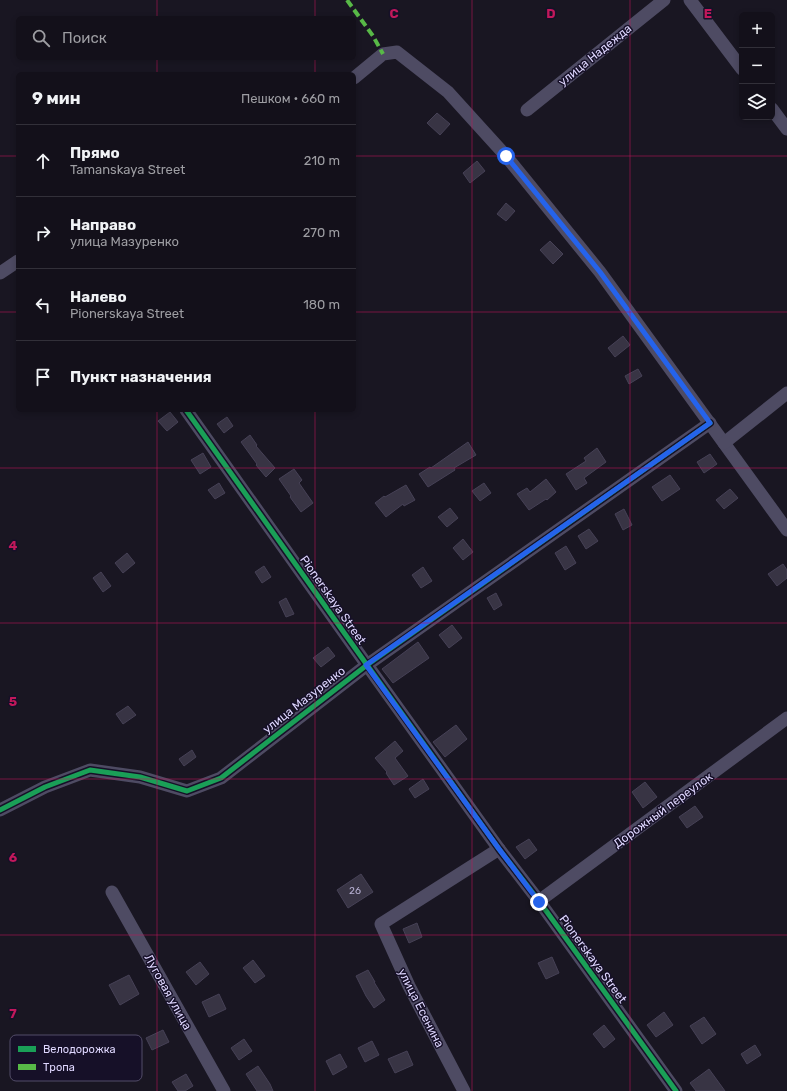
<!DOCTYPE html>
<html lang="ru">
<meta charset="utf-8">
<style>
body{margin:0;font-family:Rubik,sans-serif;background:#1c1923;color:#f1f3f6}
.controls{position:absolute;right:12px;top:12px;display:grid;overflow:hidden;border-radius:6px;box-shadow:0 2px 6px #0003}
.controls button{width:36px;height:36px;display:grid;place-items:center;padding:0;border:0;border-bottom:1px solid #323039;background:#13101a;color:#f1f3f6;font:20px sans-serif}
.stop{position:absolute;width:12px;height:12px;margin:-9px;border:3px solid #2563eb;border-radius:50%;background:#fff}
.stop.end{background:#2563eb;border-color:#fff;box-shadow:0 1px 4px #0008}
.list{margin:0;padding:0;list-style:none}
h2{display:flex;justify-content:space-between;align-items:center;height:52px;margin:0;padding:0 16px;font-size:17px}
h2 small{font-size:13px;font-weight:400;color:#9d9da2}
.list li{display:grid;grid-template-columns:26px 1fr auto;gap:12px;align-items:center;box-sizing:border-box;height:72px;padding:0 16px;border-top:1px solid #323039}
.list b{display:block;font-size:15px;white-space:nowrap}
.list p{margin:0;font-size:13px;white-space:nowrap;color:#9d9da2}
.list em{font-size:13px;font-style:normal;color:#9d9da2}
.icon{flex:none;width:22px;height:22px;fill:none;stroke:currentColor;stroke-width:2;stroke-linecap:round;stroke-linejoin:round}
.map{position:relative;flex:none;width:787px;height:1091px;overflow:hidden}
.search{position:absolute;background:#13101a;box-shadow:0 2px 6px #0003;left:16px;top:16px;width:340px;height:44px;display:flex;align-items:center;gap:10px;box-sizing:border-box;padding:0 14px;border-radius:6px;color:#9d9da2;font-size:15px}
.panel{position:absolute;background:#13101a;box-shadow:0 2px 6px #0003;left:16px;top:72px;width:340px;height:340px;border-radius:6px}
.map>svg:first-child{display:block}
.building{fill:#383444;stroke:#464156}
.lines{fill:none;stroke-linecap:round;stroke-linejoin:round}
.street{stroke:#4e4b63;stroke-width:13}
.quiet{stroke:#58b947;stroke-width:4;stroke-dasharray:8 4;stroke-linecap:butt}
.cycleway-casing{stroke:#161028;stroke-width:8}
.cycleway{stroke:#1a9f57;stroke-width:5}
.route{stroke:#2563eb;stroke-width:5}
.grid{fill:none;stroke:#c2185b;stroke-width:1;stroke-opacity:0.55}
.labels{text-anchor:middle;dominant-baseline:central;stroke-width:3;stroke-linejoin:round;paint-order:stroke}
.number-label{font-size:10px;fill:#b5aed0}
.street-label{font-size:12px;fill:#dfd7ff;stroke:#161028}
.key{fill:#161028;stroke:#524c68;stroke-width:1}
.key-label{font-size:11px;fill:#dfd7ff}
.grid-label{font-size:13px;text-anchor:middle;font-weight:bold;fill:#c2185b;stroke:#161028;stroke-width:3;stroke-linejoin:round;paint-order:stroke}
</style>
<div class="map">
<svg width="787" height="1091" viewBox="0 0 787 1091">
<rect width="100%" height="100%" fill="#191622"/>
<g class="building">
<path d="M437,113L450,124L440,135L427,123Z"/>
<path d="M477,161L485,171L470,183L463,173Z"/>
<path d="M506,203L515,211L506,221L497,214Z"/>
<path d="M550,241L563,254L553,264L540,250Z"/>
<path d="M623,336L630,345L615,357L608,348Z"/>
<path d="M638,369L642,376L629,384L625,376Z"/>
<path d="M170,412L178,422L167,431L158,421Z"/>
<path d="M227,417L233,426L224,433L217,424Z"/>
<path d="M250,435L257,445L256,446L275,468L266,477L256,465L257,464L241,442Z"/>
<path d="M468,442L476,455L454,468L455,470L428,487L419,474L430,467L431,468Z"/>
<path d="M597,448L606,462L584,478L587,483L576,490L566,474L586,461L584,458Z"/>
<path d="M203,453L211,467L200,474L191,460Z"/>
<path d="M710,454L717,464L704,473L697,462Z"/>
<path d="M294,469L302,480L299,483L313,503L301,512L290,497L291,496L279,479Z"/>
<path d="M670,475L680,489L662,501L652,487Z"/>
<path d="M546,479L556,492L547,500L546,499L529,510L517,494L527,488L530,492Z"/>
<path d="M219,483L225,493L215,499L208,490Z"/>
<path d="M484,483L491,493L480,501L472,491Z"/>
<path d="M406,485L415,500L404,506L403,504L386,517L375,503L384,496L385,497Z"/>
<path d="M730,489L738,498L724,509L716,500Z"/>
<path d="M450,508L458,518L447,527L438,517Z"/>
<path d="M624,509L632,525L623,530L615,514Z"/>
<path d="M589,529L598,541L586,549L578,536Z"/>
<path d="M463,539L473,552L463,560L453,548Z"/>
<path d="M566,546L576,563L565,570L555,553Z"/>
<path d="M127,553L135,563L123,573L115,563Z"/>
<path d="M783,564L787,570V578L777,586L768,574Z"/>
<path d="M264,566L271,577L262,583L255,572Z"/>
<path d="M423,567L432,581L421,588L412,575Z"/>
<path d="M101,572L111,586L103,592L93,578Z"/>
<path d="M496,593L502,605L494,610L487,598Z"/>
<path d="M286,598L294,614L286,617L279,602Z"/>
<path d="M452,625L462,638L449,648L439,635Z"/>
<path d="M418,642L429,658L393,683L382,669Z"/>
<path d="M328,647L335,656L321,667L313,658Z"/>
<path d="M128,706L136,715L123,724L116,714Z"/>
<path d="M456,725L467,739L445,757L433,742Z"/>
<path d="M395,741L403,751L395,758L408,776L394,785L386,773L387,772L375,758Z"/>
<path d="M192,750L196,757L184,766L179,759Z"/>
<path d="M423,779L429,789L415,798L409,789Z"/>
<path d="M645,782L657,797L643,808L632,792Z"/>
<path d="M695,806L703,817L687,828L679,817Z"/>
<path d="M529,839L537,850L525,859L516,847Z"/>
<path d="M361,874L373,892L348,908L337,890Z"/>
<path d="M417,923L422,937L409,943L403,929Z"/>
<path d="M552,957L559,973L546,979L538,963Z"/>
<path d="M253,960L265,976L255,983L243,968Z"/>
<path d="M200,962L209,974L196,985L186,972Z"/>
<path d="M368,970L375,982H374L385,1000L374,1008L366,996L356,976Z"/>
<path d="M129,975L139,994L120,1005L109,985Z"/>
<path d="M219,994L226,1009L209,1017L202,1002Z"/>
<path d="M664,1012L673,1025L656,1037L647,1025Z"/>
<path d="M704,1017L716,1034L702,1044L690,1026Z"/>
<path d="M604,1025L615,1039L604,1048L593,1034Z"/>
<path d="M163,1030L169,1042L152,1050L146,1038Z"/>
<path d="M244,1039L252,1051L239,1060L231,1048Z"/>
<path d="M372,1041L379,1055L365,1062L358,1048Z"/>
<path d="M755,1045L761,1055L747,1064L741,1054Z"/>
<path d="M407,1051L413,1065L395,1073L388,1059Z"/>
<path d="M340,1054L347,1067L333,1075L326,1061Z"/>
<path d="M258,1066L270,1084L273,1091H257L246,1074Z"/>
<path d="M709,1069L725,1091H696L690,1083Z"/>
<path d="M186,1074L193,1086L185,1091H178L172,1082Z"/>
</g>
<g class="lines">
<g class="street">
<path d="M690,0L742,69"/>
<path d="M354,78L383,54L397,52L448,92L506,156L600,272L787,530"/>
<path d="M772,109L787,129"/>
<path d="M527,110L664,0"/>
<path d="M0,273L18,261"/>
<path d="M186,410L367,665L499,849L539,901L676,1091"/>
<path d="M724,443L787,393"/>
<path d="M0,810L45,787L90,770L140,777L187,791L221,778L367,665L710,423"/>
<path d="M112,892L224,1091"/>
<path d="M539,901L787,718"/>
<path d="M464,1091L409,986L381,924L499,849"/>
</g>
<path class="quiet" d="M347,0L373,36L383,54"/>
<defs>
<g id="cycleway">
<path d="M186,410L367,665L499,849L539,901L676,1091"/>
<path d="M0,810L45,787L90,770L140,777L187,791L221,778L367,665L710,423"/>
</g>
</defs>
<use href="#cycleway" class="cycleway-casing"/>
<use href="#cycleway" class="cycleway"/>
</g>
<g class="lines">
<path class="route" d="M506,156L600,272L710,423L366,665L499,849L539,902"/>
</g>
<path class="grid" d="M157,0V18M315,0V18M472,0V1091M630,0V1091M157,58V74M315,58V74M0,156H18M354,156H787M0,312H18M354,312H787M157,410V1091M315,410V1091M0,468H787M0,623H787M0,779H787M0,935H787"/>
<g class="labels">
<g class="number-label">
<text x="355" y="891">26</text>
</g>
<g class="street-label">
<text transform="translate(595 55) rotate(-39)">улица Надежда</text>
<text transform="translate(333 600) rotate(55)">Pionerskaya Street</text>
<text transform="translate(304 700) rotate(-38)">улица Мазуренко</text>
<text transform="translate(663 810) rotate(-36)">Дорожный переулок</text>
<text transform="translate(593 959) rotate(54)">Pionerskaya Street</text>
<text transform="translate(168 992) rotate(61)">Луговая улица</text>
<text transform="translate(421 1008) rotate(63)">улица Есенина</text>
</g>
</g>
<rect x="10" y="1035" width="132" height="46" rx="6" class="key"/>
<rect x="18" y="1046" width="18" height="6" fill="#1a9f57"/>
<rect x="18" y="1064" width="18" height="6" fill="#58b947"/>
<g class="key-label">
<text x="43" y="1053">Велодорожка</text>
<text x="43" y="1071">Тропа</text>
</g>
<g class="grid-label">
<text x="394" y="18">C</text>
<text x="551" y="18">D</text>
<text x="708" y="18">E</text>
<text x="13" y="550">4</text>
<text x="13" y="706">5</text>
<text x="13" y="862">6</text>
<text x="13" y="1018">7</text>
</g>
</svg>
<div class="controls">
<button>+</button>
<button>−</button>
<button><svg class="icon" aria-label="layers" viewBox="0 0 24 24"><path d="M12 4l9 5-9 5-9-5zM3 14l9 5 9-5"/></svg></button>
</div>
<div class="stop" style="left:506px;top:156px"></div>
<div class="stop end" style="left:539px;top:902px"></div>
<div class="search"><svg class="icon" aria-label="search" viewBox="0 0 24 24"><circle cx="10" cy="10" r="6"/><path d="M15 15l6 6"/></svg>Поиск</div>
<section class="panel">
<h2>9 мин<small>Пешком · 660 m</small></h2>
<ul class="list">
<li><svg class="icon" aria-label="ahead" viewBox="0 0 24 24"><path d="M12 20V5M6 11l6-6 6 6"/></svg><div><b>Прямо</b><p>Tamanskaya Street</p></div><em>210 m</em></li>
<li><svg class="icon" aria-label="right" viewBox="0 0 24 24"><path d="M7 20v-9h11M14 6l5 5-5 5"/></svg><div><b>Направо</b><p>улица Мазуренко</p></div><em>270 m</em></li>
<li><svg class="icon" aria-label="left" viewBox="0 0 24 24"><path d="M17 20v-9H6M10 6l-5 5 5 5"/></svg><div><b>Налево</b><p>Pionerskaya Street</p></div><em>180 m</em></li>
<li><svg class="icon" aria-label="arrive" viewBox="0 0 24 24"><path d="M6 21V4h12l-3 4 3 4H6"/></svg><div><b>Пункт назначения</b></div></li>
</ul>
</section>
</div>
